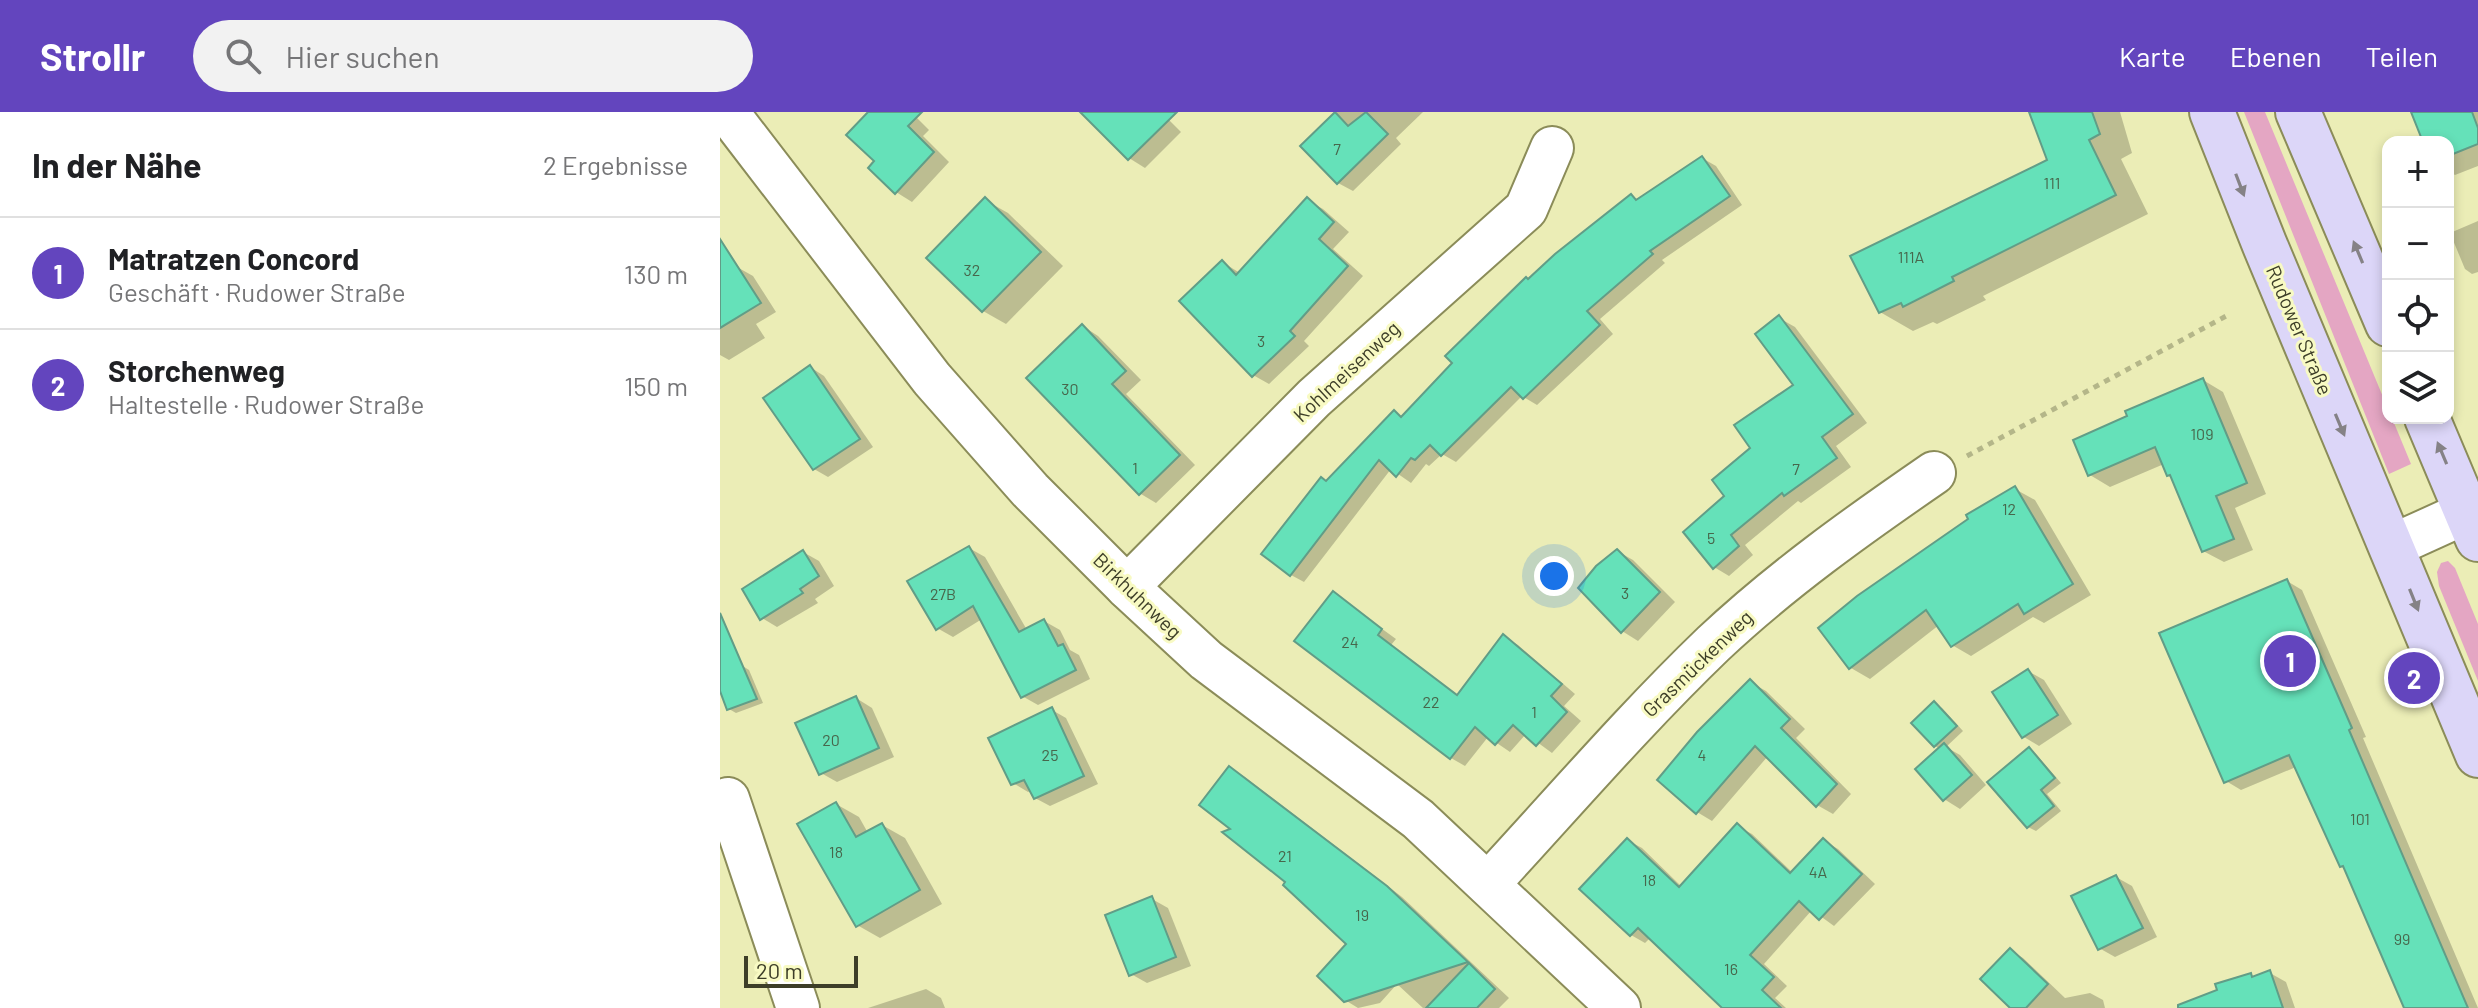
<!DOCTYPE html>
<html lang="de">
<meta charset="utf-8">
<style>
body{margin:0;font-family:Barlow,sans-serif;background:#f2f2f2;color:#202124}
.controls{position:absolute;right:24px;top:24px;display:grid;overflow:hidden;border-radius:16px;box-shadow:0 4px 12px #0003}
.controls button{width:72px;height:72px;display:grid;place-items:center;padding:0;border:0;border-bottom:2px solid #e0e0e0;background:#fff;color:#202124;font:40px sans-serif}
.scale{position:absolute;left:24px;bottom:20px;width:114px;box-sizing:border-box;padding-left:8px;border:4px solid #3d3e28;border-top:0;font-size:22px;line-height:28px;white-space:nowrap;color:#3d3e28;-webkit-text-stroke:6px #f8fac3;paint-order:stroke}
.you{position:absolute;left:834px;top:464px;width:28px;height:28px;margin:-20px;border:6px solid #fff;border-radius:50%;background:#1a73e8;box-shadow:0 0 0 12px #1a73e833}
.badge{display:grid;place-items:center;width:52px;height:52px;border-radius:50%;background:#6345be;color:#fff;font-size:26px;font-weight:700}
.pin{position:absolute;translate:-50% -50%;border:4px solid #fff;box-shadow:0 2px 8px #0006}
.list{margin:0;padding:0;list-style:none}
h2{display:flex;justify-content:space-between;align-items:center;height:104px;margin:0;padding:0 32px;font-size:34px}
h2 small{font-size:26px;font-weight:400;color:#757577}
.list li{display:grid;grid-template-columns:52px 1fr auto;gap:24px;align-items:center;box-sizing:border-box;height:112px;padding:0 32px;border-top:2px solid #e0e0e0}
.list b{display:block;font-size:30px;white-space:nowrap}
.list p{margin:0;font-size:26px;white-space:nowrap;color:#757577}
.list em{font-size:26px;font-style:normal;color:#757577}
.icon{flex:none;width:44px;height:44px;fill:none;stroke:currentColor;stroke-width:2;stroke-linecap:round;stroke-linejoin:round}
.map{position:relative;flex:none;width:1758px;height:896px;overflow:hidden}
header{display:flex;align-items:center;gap:48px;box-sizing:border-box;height:112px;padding:0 40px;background:#6345be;color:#fff}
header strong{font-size:38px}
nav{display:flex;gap:44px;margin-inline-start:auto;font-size:28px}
.search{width:560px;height:72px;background:#f2f2f2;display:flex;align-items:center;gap:20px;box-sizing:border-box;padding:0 28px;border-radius:44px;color:#757577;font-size:30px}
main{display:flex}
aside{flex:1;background:#fff}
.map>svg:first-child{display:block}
.green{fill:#e4a6c3}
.shadow{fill:#0003}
.building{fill:#65e1b9;stroke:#619d87;stroke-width:2}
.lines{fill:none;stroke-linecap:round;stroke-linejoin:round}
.minor-casing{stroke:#8b8c59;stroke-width:46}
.secondary-casing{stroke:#8b8c59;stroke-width:48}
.path{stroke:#b4b689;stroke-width:5;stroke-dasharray:6 6;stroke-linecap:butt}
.minor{stroke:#fff;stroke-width:42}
.secondary{stroke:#dcd6f8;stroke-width:44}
.oneway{fill:#858286}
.labels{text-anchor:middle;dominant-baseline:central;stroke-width:6;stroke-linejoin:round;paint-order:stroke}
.number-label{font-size:16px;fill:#47674c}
.street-label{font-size:20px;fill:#3d3e28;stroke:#f8fac3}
</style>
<header>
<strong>Strollr</strong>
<div class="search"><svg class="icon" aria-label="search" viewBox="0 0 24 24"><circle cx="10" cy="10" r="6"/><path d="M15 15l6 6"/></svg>Hier suchen</div>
<nav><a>Karte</a><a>Ebenen</a><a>Teilen</a></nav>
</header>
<main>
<aside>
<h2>In der Nähe<small>2 Ergebnisse</small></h2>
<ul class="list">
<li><span class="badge">1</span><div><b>Matratzen Concord</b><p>Geschäft · Rudower Straße</p></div><em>130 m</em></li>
<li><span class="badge">2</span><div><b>Storchenweg</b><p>Haltestelle · Rudower Straße</p></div><em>150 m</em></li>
</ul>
</aside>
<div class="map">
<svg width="1758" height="896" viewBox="0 0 1758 896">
<rect width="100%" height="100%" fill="#ebedb6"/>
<g class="green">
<path d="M1524,0H1545L1668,297V306H1672L1691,352L1669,362Z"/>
<path d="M1728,449L1735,456L1758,512V569L1719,474L1717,460L1721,451Z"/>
</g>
<g class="shadow">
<path d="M151,0H191L209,18L203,24L229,50L192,90L176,80L157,49Z"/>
<path d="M363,0H441L461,20L425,56L409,46Z"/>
<path d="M617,0H703L676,26L681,32L633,79L618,71L582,34Z"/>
<path d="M1310,0H1400L1412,41L1401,47L1428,102L1263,184L1266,188L1217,212L1213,210L1193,219L1160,200L1330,49Z"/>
<path d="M1693,0H1758V54L1735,63L1728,58V30H1705Z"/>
<path d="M982,46L996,54L1022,93L942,148L945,151L880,207L893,222L817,293L802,284L736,350L722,342L709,354L706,352L691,371L671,357L584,470L571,463L607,371L674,301L682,305L809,169L912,84L919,88Z"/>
<path d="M265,88L288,101L343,154L286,212L263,199L208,146Z"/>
<path d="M587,88L603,97L629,120L613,137L643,164L584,229L589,234L549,272L533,263L502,150L520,161Z"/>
<path d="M1758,109V160L1752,162L1745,157L1730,121Z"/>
<path d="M17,155L33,164L56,200L36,212L45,226L9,248L0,243V160Z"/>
<path d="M1059,206L1075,215L1147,311L1116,334L1131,355L1081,391L1078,389L1025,433L1033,443L1009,464L994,455L1007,385L1033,336L1076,273Z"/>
<path d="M363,214L378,224L421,268L406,282L475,353L436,391L421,382L309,266Z"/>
<path d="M90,255L104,264L153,335L108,365L94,357Z"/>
<path d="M1483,268L1503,280L1546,382L1515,396L1533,438L1504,450L1483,439L1452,365L1444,352L1390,375L1370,363Z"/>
<path d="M1295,377L1315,388L1371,483L1324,511L1313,505L1251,544L1232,533L1219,513L1150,567L1131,556L1100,516Z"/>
<path d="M249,436L265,445L307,518L324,509L340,518L350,538L359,543L370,567L318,593L302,584L262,507L233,525L217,516Z"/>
<path d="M897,439L913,448L955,490L918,529L902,519L861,476Z"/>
<path d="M83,440L99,449L114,474L95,487L98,491L57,515L42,506Z"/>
<path d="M1567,469L1582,478L1646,625L1643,626L1758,896H1686L1626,756L1622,754L1576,655L1521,678L1506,669Z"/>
<path d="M614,482L676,527L671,533L739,584L784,525L798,533L855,582L844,594L861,609L832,641L806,622L790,640L768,625L745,654L731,646Z"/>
<path d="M21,553L29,558L43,591L16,601L9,597L0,573V561Z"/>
<path d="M1308,559L1324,568L1352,612L1319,634L1304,625Z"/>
<path d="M1030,570L1046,579L1085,617L1076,626L1131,682L1113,702L1097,693L1048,644L992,709L977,700Z"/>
<path d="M136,586L152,596L174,645L117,670L101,661Z"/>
<path d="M1214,592L1222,596L1243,619L1226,635L1240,643L1266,673L1240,697L1224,687L1220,637L1215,634Z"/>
<path d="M332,598L346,606L378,672L330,694L315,686L312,678L308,680L293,671Z"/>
<path d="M1309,638L1316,642L1341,671L1327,682L1341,699L1316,719L1308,715Z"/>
<path d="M510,656L525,665L682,785L789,886L779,896H703L677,872L660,891L638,896L625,888L629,832L514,718Z"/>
<path d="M116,692L139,705L148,721L162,713L185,726L222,792L160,826L137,813Z"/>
<path d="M1017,714L1032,722L1073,761L1103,728L1118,737L1155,772L1114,814L1092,798L1044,852L1067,874L1055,886L1066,896H1006L931,825L925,831L911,823L907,728L922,736L962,775Z"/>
<path d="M1396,765L1412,774L1437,825L1395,845L1379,836Z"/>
<path d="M432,787L448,796L471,854L427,871L411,862Z"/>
<path d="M1290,838L1303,846L1345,886L1370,881L1383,888L1385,896H1293Z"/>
<path d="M1550,861L1566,870L1575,896H1505L1531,863L1536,866Z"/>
<path d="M206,877L221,886L225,896H148Z"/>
</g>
<g class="building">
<path d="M148,0H202L188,14L214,40L175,82L148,56L154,49L126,23Z"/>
<path d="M360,0H457L408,48Z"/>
<path d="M615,0L628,14L646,0L668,22L617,72L580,34Z"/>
<path d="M1309,0H1372L1380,22L1369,28L1396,83L1232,165L1234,169L1183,195L1181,191L1159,201L1130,144L1327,48Z"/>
<path d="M1691,0H1752L1758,16V32L1728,44V30H1703Z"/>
<path d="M982,44L1010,84L930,139L933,142L867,199L880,213L803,287L791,275L721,344L710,333L695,348L691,346L676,365L659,348L570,464L541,442L601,365L606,369L674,298L681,305L732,251L725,244L806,165L808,167L835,142L911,82L916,88Z"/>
<path d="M265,85L321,140L262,200L206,146Z"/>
<path d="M587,85L614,110L599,127L628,154L570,219L575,224L532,265L459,189L502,148L516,163Z"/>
<path d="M0,127L41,191L0,216Z"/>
<path d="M1059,203L1133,302L1102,325L1117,346L1064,384L1062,381L1011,423L1019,434L993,457L963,420L1004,384L992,368L1030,336L1014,313L1073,273L1035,222Z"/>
<path d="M362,212L406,259L392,272L460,343L419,383L306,266Z"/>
<path d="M90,253L140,327L93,358L43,286Z"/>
<path d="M1483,266L1527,371L1496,384L1514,427L1482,440L1450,363L1447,364L1435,335L1368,364L1353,328L1407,304L1405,299Z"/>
<path d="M1295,374L1353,472L1304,502L1298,492L1231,535L1206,498L1129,557L1098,516L1137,484L1248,407L1246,403Z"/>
<path d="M249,434L299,520L324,507L338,534L343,532L356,558L301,586L253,494L216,518L187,469Z"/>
<path d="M897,437L940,480L901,521L858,476L876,454Z"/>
<path d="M83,438L99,464L80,477L83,481L40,508L22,477Z"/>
<path d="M1567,467L1632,616L1629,618L1748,896H1684L1623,754L1620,755L1569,643L1504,671L1439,521Z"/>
<path d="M613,479L662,517L658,523L737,583L783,522L842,572L831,584L847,600L816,634L793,613L775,633L755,615L730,647L574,529Z"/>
<path d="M0,501L37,587L7,598L0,579Z"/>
<path d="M1308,557L1338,603L1302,626L1272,580Z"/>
<path d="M1030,567L1070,607L1061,616L1117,672L1096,695L1035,634L976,702L937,668L977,620Z"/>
<path d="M136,584L159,636L99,663L75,611Z"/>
<path d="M1214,589L1237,614L1214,635L1191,611Z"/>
<path d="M332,595L364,664L314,687L304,668L291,673L268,626Z"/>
<path d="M1224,631L1252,663L1223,689L1195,657Z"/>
<path d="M1309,635L1335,666L1321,678L1334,694L1307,716L1267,670Z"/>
<path d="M509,654L667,774L748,850L624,890L597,864L626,832L563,773L565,770L502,720L510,717L479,693Z"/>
<path d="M116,690L136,725L162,711L200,778L136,815L77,712Z"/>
<path d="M1017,711L1070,761L1103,726L1142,762L1099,808L1079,789L1030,843L1054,865L1042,878L1061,896H1002L918,816L910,824L859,777L907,726L959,775Z"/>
<path d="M1396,763L1423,816L1378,838L1351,784Z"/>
<path d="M432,784L456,845L409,864L385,803Z"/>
<path d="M1290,836L1328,872L1306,896H1290L1260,867Z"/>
<path d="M749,851L775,877L757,896H706Z"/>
<path d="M1550,858L1563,896H1458V893L1497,878L1495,872L1531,861L1532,865Z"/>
</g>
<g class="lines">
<defs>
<g id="minor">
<path d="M7,0L212,267L310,378L407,475L486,548L698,707L899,896"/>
<path d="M1672,434L1758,395"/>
<path d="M407,475L594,286L806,97L832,36"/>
<path d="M8,687L78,896"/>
<path d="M768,772C842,692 914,608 993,532C1061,468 1137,414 1214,361"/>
</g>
<g id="secondary">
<path d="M1492,0L1544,131L1758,643"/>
<path d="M1578,0L1668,212"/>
<path d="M1707,306L1758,427"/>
</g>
</defs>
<use href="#minor" class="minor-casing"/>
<use href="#secondary" class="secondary-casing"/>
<path class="path" d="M1247,344L1510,202"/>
<use href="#minor" class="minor"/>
<use href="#secondary" class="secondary"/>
</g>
<defs><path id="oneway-solid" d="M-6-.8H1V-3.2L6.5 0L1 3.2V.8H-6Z" transform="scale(2)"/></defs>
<g class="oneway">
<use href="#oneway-solid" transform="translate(1520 73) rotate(69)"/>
<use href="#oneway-solid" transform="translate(1638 140) rotate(-113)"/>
<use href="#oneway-solid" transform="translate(1620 313) rotate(67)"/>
<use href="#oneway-solid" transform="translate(1722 341) rotate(-113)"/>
<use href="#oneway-solid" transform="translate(1694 488) rotate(68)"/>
</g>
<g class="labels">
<g class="number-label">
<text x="617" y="36">7</text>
<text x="1332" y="70">111</text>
<text x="1191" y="144">111A</text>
<text x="252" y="157">32</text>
<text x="541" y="228">3</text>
<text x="350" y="276">30</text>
<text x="1482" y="321">109</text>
<text x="415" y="355">1</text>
<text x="1076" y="356">7</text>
<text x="1289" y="396">12</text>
<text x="991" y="425">5</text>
<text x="905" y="480">3</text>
<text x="223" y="481">27B</text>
<text x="630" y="529">24</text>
<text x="711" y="589">22</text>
<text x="814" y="599">1</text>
<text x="111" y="627">20</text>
<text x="330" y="642">25</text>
<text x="982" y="642">4</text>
<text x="1640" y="706">101</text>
<text x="116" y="739">18</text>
<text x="565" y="743">21</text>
<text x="1098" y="759">4A</text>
<text x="929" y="767">18</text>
<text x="642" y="802">19</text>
<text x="1682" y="826">99</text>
<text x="1011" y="856">16</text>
</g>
<g class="street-label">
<text transform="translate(1580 218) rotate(67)">Rudower Straße</text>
<text transform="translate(626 259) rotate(-43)">Kohlmeisenweg</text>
<text transform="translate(418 483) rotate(44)">Birkhuhnweg</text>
<text transform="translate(977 551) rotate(-44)">Grasmückenweg</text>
</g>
</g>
</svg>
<div class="controls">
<button>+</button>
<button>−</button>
<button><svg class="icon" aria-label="locate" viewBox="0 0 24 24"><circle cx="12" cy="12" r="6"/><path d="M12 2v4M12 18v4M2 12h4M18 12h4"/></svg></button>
<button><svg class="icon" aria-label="layers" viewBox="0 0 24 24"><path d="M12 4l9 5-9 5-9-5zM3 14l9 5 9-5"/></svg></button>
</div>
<div class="scale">20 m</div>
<div class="you"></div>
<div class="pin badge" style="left:1570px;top:549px">1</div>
<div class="pin badge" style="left:1694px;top:566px">2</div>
</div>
</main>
